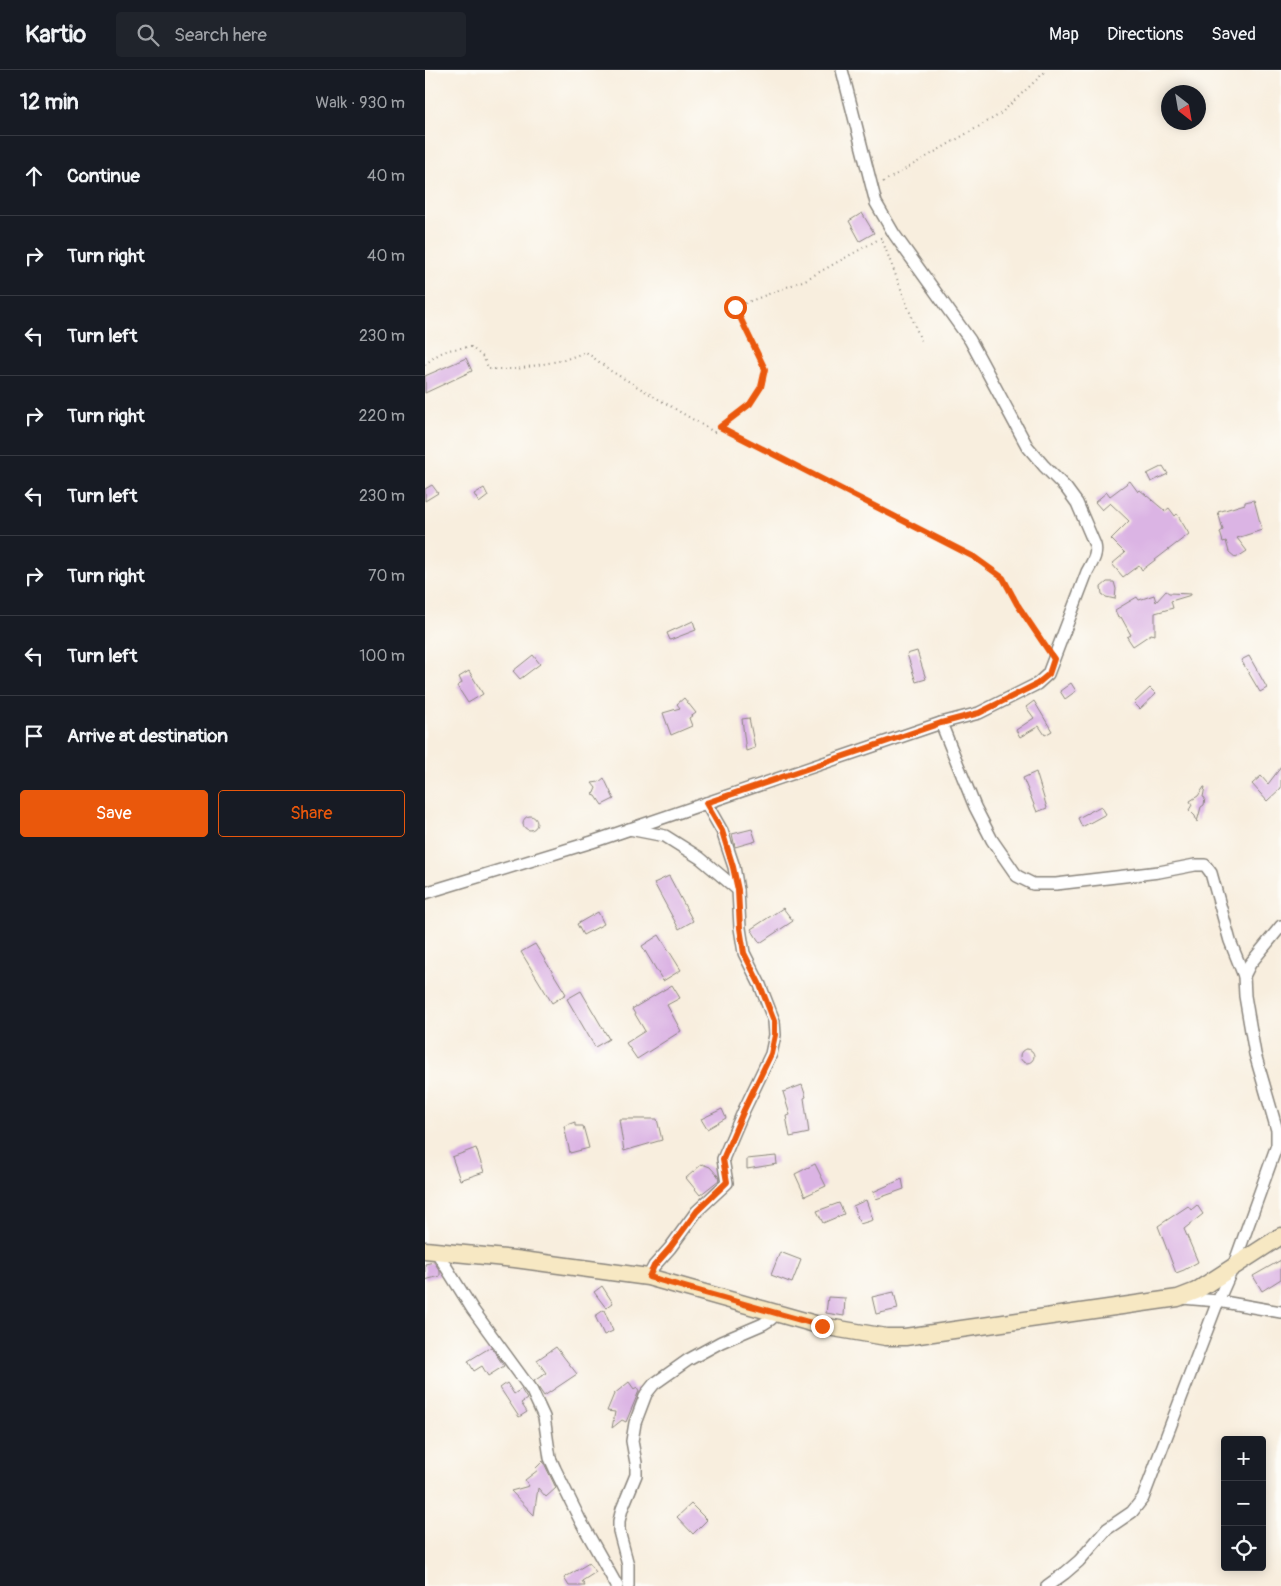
<!DOCTYPE html>
<meta charset="utf-8">
<style>
body{margin:0;font-family:Pangolin,sans-serif;background:#20242c;color:#f1f3f6}
.controls{position:absolute;right:15px;bottom:15px;display:grid;overflow:hidden;border-radius:5px;box-shadow:0 2px 12px #0003}
.controls button{width:45px;height:45px;display:grid;place-items:center;padding:0;border:0;border-bottom:1px solid #363941;background:#171b24;color:#f1f3f6;font:25px sans-serif}
.compass{position:absolute;left:736px;top:15px;width:45px;height:45px;border-radius:50%;background:#171b24;box-shadow:0 2px 12px #0003;rotate:149deg}
.stop{position:absolute;width:15px;height:15px;margin:-11px;border:4px solid #ea580c;border-radius:50%;background:#fff}
.stop.end{background:#ea580c;border-color:#fff;box-shadow:0 1px 5px #0008}
.list{margin:0;padding:0;list-style:none}
h2{display:flex;justify-content:space-between;align-items:center;height:65px;margin:0;padding:0 20px;font-size:21px}
h2 small{font-size:16px;font-weight:400;color:#9ea1a6}
.list li{display:grid;grid-template-columns:32px 1fr auto;gap:15px;align-items:center;box-sizing:border-box;height:80px;padding:0 20px;border-top:1px solid #363941}
.list b{display:block;font-size:19px;white-space:nowrap}
.list em{font-size:16px;font-style:normal;color:#9ea1a6}
.actions{display:flex;gap:10px;padding:15px 20px}
.actions a{flex:1;padding:11px 0;border:1px solid #ea580c;border-radius:5px;text-align:center;font-size:18px;color:#ea580c}
.actions .main{background:#ea580c;color:#fff}
.icon{flex:none;width:28px;height:28px;fill:none;stroke:currentColor;stroke-width:2;stroke-linecap:round;stroke-linejoin:round}
.map{position:relative;flex:none;width:856px;height:1516px;overflow:hidden}
header{display:flex;align-items:center;gap:30px;box-sizing:border-box;height:70px;padding:0 25px;background:#171b24;border-bottom:1px solid #363941}
header strong{font-size:24px}
nav{display:flex;gap:28px;margin-inline-start:auto;font-size:18px}
.search{width:350px;height:45px;background:#20242c;display:flex;align-items:center;gap:12px;box-sizing:border-box;padding:0 18px;border-radius:5px;color:#9ea1a6;font-size:19px}
main{display:flex}
aside{flex:1;background:#171b24}
.map>svg:first-child{display:block}
.building{fill:#dbb4e4}
.lines{fill:none;stroke-linecap:round;stroke-linejoin:round}
.street-casing{stroke:#8a857d;stroke-width:14}
.secondary-casing{stroke:#8a857d;stroke-width:19}
.path{stroke:#8a857d;stroke-width:2;stroke-dasharray:1 4;stroke-linecap:butt}
.street{stroke:#fff;stroke-width:11}
.secondary{stroke:#f7e8c3;stroke-width:16}
.route{stroke:#ea580c;stroke-width:6}
</style>
<header>
<strong>Kartio</strong>
<div class="search"><svg class="icon" aria-label="search" viewBox="0 0 24 24"><circle cx="10" cy="10" r="6"/><path d="M15 15l6 6"/></svg>Search here</div>
<nav><a>Map</a><a>Directions</a><a>Saved</a></nav>
</header>
<main>
<aside>
<h2>12 min<small>Walk · 930 m</small></h2>
<ul class="list">
<li><svg class="icon" aria-label="ahead" viewBox="0 0 24 24"><path d="M12 20V5M6 11l6-6 6 6"/></svg><div><b>Continue</b></div><em>40 m</em></li>
<li><svg class="icon" aria-label="right" viewBox="0 0 24 24"><path d="M7 20v-9h11M14 6l5 5-5 5"/></svg><div><b>Turn right</b></div><em>40 m</em></li>
<li><svg class="icon" aria-label="left" viewBox="0 0 24 24"><path d="M17 20v-9H6M10 6l-5 5 5 5"/></svg><div><b>Turn left</b></div><em>230 m</em></li>
<li><svg class="icon" aria-label="right" viewBox="0 0 24 24"><path d="M7 20v-9h11M14 6l5 5-5 5"/></svg><div><b>Turn right</b></div><em>220 m</em></li>
<li><svg class="icon" aria-label="left" viewBox="0 0 24 24"><path d="M17 20v-9H6M10 6l-5 5 5 5"/></svg><div><b>Turn left</b></div><em>230 m</em></li>
<li><svg class="icon" aria-label="right" viewBox="0 0 24 24"><path d="M7 20v-9h11M14 6l5 5-5 5"/></svg><div><b>Turn right</b></div><em>70 m</em></li>
<li><svg class="icon" aria-label="left" viewBox="0 0 24 24"><path d="M17 20v-9H6M10 6l-5 5 5 5"/></svg><div><b>Turn left</b></div><em>100 m</em></li>
<li><svg class="icon" aria-label="arrive" viewBox="0 0 24 24"><path d="M6 21V4h12l-3 4 3 4H6"/></svg><div><b>Arrive at destination</b></div></li>
</ul>
<div class="actions"><a class="main">Save</a><a>Share</a></div>
</aside>
<div class="map">
<svg width="856" height="1516" viewBox="0 0 856 1516">
<rect width="100%" height="100%" fill="#fdfcf7"/>
<filter id="ink" filterUnits="userSpaceOnUse"><feTurbulence type="fractalNoise" baseFrequency=".02" numOctaves="2"/><feDisplacementMap in="SourceGraphic" scale="10" xChannelSelector="R" yChannelSelector="G"/><feConvolveMatrix kernelMatrix="1 2 1 2 8 2 1 2 1" color-interpolation-filters="sRGB"/></filter>
<filter id="wash" filterUnits="userSpaceOnUse"><feTurbulence type="fractalNoise" baseFrequency=".0096" numOctaves="4" result="noise"/><feDisplacementMap in="SourceGraphic" scale="20" xChannelSelector="R" yChannelSelector="G"/><feGaussianBlur stdDeviation="1.12" result="paint"/><feColorMatrix in="noise" values="0 0 0 0 0 0 0 0 0 0 0 0 0 0 0 0 0 1.4 0 .05"/><feComposite in="paint" operator="in"/></filter>
<g filter="url(#wash)">
<rect width="100%" height="100%" fill="#f8eede"/>
<g id="blocks">
<g class="building">
<path d="M437,143L449,163L435,171L424,151Z"/>
<path d="M41,288L47,301L0,323V306Z"/>
<path d="M738,396L743,404L726,412L722,404Z"/>
<path d="M705,411L713,422L715,420L740,441L744,438L750,446L752,444L764,464L717,500L714,495L698,507L687,494L700,483L686,469L704,451L685,433L677,440L670,432L682,422L685,426Z"/>
<path d="M7,415L13,423L0,431V419Z"/>
<path d="M59,418L63,426L54,433L49,424Z"/>
<path d="M829,430L837,460L812,468L822,481L811,488L804,482L801,471L798,472L795,462L798,460L793,442L820,434V432Z"/>
<path d="M682,512H689L691,519L690,529L681,527L677,524L676,517Z"/>
<path d="M741,521L744,523L766,524V525L746,531L748,538L730,543V565L726,564L708,576L702,567L706,565L696,547L693,548L690,540L712,527L714,530L729,525L731,532Z"/>
<path d="M268,551L271,560L245,570L242,563Z"/>
<path d="M492,581L501,609L491,612L482,584Z"/>
<path d="M108,585L115,594L95,609L88,601Z"/>
<path d="M824,586L842,618L835,622L816,590Z"/>
<path d="M44,601L58,624L43,633L32,616L37,613L34,607Z"/>
<path d="M646,613L651,621L640,629L635,621Z"/>
<path d="M725,618L731,624L715,639L709,633Z"/>
<path d="M259,628L271,643L264,648L267,656L246,665L238,643L255,638L252,634Z"/>
<path d="M609,631L627,661L620,665L614,656L595,667L591,660L609,648L601,637Z"/>
<path d="M324,648L330,678L321,681L317,649Z"/>
<path d="M856,697V718L842,731L827,714L836,706L843,714Z"/>
<path d="M611,702L622,738L612,742L598,708Z"/>
<path d="M179,708L189,729L177,735L171,726L168,725L171,718L167,713L174,712Z"/>
<path d="M779,717H780L778,727L780,728L779,735L776,737L772,752L770,746L764,740L767,735L765,731L773,726Z"/>
<path d="M676,736L681,744L657,757L653,748Z"/>
<circle cx="105" cy="753" r="7"/>
<path d="M327,759L331,771L310,777L307,764Z"/>
<path d="M244,806L268,851L254,859L229,813Z"/>
<path d="M358,838L368,851L335,873L326,859Z"/>
<path d="M173,842L179,854L158,865L152,854Z"/>
<path d="M234,865L256,900L238,911L217,876Z"/>
<path d="M110,874L141,924L127,933L96,882Z"/>
<path d="M247,915L255,928L242,935L256,961L212,989L201,973L220,961L207,939Z"/>
<path d="M156,921L184,969L170,977L142,929Z"/>
<circle cx="602" cy="986" r="7"/>
<path d="M377,1015L381,1027L379,1028L384,1063L365,1067L361,1046L365,1045L358,1022Z"/>
<path d="M297,1039L301,1048L282,1059L276,1049Z"/>
<path d="M194,1049H232L237,1070L199,1081Z"/>
<path d="M150,1052V1056H158L164,1078L145,1083L139,1056Z"/>
<path d="M51,1078L59,1102L35,1110L27,1087Z"/>
<path d="M351,1086L352,1094L322,1099V1089Z"/>
<path d="M277,1094L285,1097L293,1106L294,1110L275,1125L261,1108Z"/>
<path d="M390,1094L401,1116L380,1126L370,1104Z"/>
<path d="M477,1109L479,1119L451,1129L448,1122Z"/>
<path d="M441,1130L448,1150L435,1154L428,1136Z"/>
<path d="M414,1133L419,1144L398,1153L392,1141Z"/>
<path d="M772,1135L778,1144L759,1159L773,1192L759,1200L751,1203L733,1156L763,1136L766,1140Z"/>
<path d="M355,1182L376,1190L367,1213L346,1205Z"/>
<path d="M856,1190V1209L837,1221L828,1206Z"/>
<path d="M9,1192L15,1201V1206L0,1210V1194Z"/>
<path d="M177,1216L188,1233L181,1238L169,1222Z"/>
<path d="M469,1222L473,1239L451,1244L447,1227Z"/>
<path d="M403,1227L420,1228L419,1246L401,1243Z"/>
<path d="M179,1240L188,1261L179,1265L170,1246Z"/>
<path d="M66,1277L79,1296L63,1306L57,1296L49,1301L43,1291Z"/>
<path d="M131,1277L152,1304L119,1326L109,1311L121,1303L112,1290Z"/>
<path d="M204,1312L209,1319L212,1317L214,1321L201,1352L197,1350L187,1358L190,1342L182,1341L189,1324Z"/>
<path d="M82,1313L89,1324L96,1319L102,1329L96,1333L102,1342L94,1347L75,1318Z"/>
<path d="M118,1391L131,1418L121,1427L113,1418L109,1445L86,1421L104,1416L100,1410L113,1400L111,1398Z"/>
<path d="M266,1434L282,1450L268,1464L252,1447Z"/>
<path d="M164,1493L171,1502L157,1511L160,1516H144L139,1508Z"/>
</g>
</g>
</g>
<g filter="url(#ink)">
<use href="#blocks" fill-opacity="0" stroke="#8a857d" stroke-width="1"/>
<g class="lines">
<defs>
<g id="street">
<path d="M516,653L550,737L567,770L592,806L608,814H631L734,802L770,795H780L786,803L805,871L819,906"/>
<path d="M204,759L240,766L275,788L313,820"/>
<path d="M0,823L167,772L516,653L554,643L612,614L623,604L662,502C666,494 673,485 670,475L652,433L641,418L619,396L602,376L545,270L469,164L451,133L417,0"/>
<path d="M11,1181L48,1240L107,1321L119,1347L125,1388L130,1399L155,1450L192,1516"/>
<path d="M223,1207L229,1196L245,1178L272,1141L302,1113L298,1089L319,1040L346,984L350,965L349,951L335,915L319,883L315,858L313,820L309,797L297,761L281,733"/>
<path d="M757,1228L793,1231L856,1242"/>
<path d="M203,1516V1495L194,1461V1451L197,1439L211,1405V1393L207,1371L210,1353L221,1324L229,1314L263,1290L296,1272L338,1254L346,1249L351,1243"/>
<path d="M622,1516L640,1503L654,1491L682,1459L707,1442L718,1428L793,1231L808,1197L852,1075V1060L830,984L820,926L819,906L825,894L856,856"/>
</g>
<path id="secondary" d="M0,1180L90,1189L223,1207L397,1256L461,1267H480L753,1228L771,1221L856,1166"/>
</defs>
<use href="#street" class="street-casing"/>
<use href="#secondary" class="secondary-casing"/>
<g class="path">
<path d="M458,112L574,45L622,0"/>
<path d="M456,167L496,271"/>
<path d="M456,168L380,210L310,237C314,247 340,294 340,301C340,327 313,343 295,357L549,487L578,508L620,577"/>
<path d="M0,295C16,280 24,279 46,277L58,287L64,299H92L139,290L161,282L186,301L289,362L295,357"/>
</g>
<use href="#street" class="street"/>
<use href="#secondary" class="secondary"/>
</g>
</g>
<g class="lines" filter="url(#ink)">
<path class="route" d="M310,237L340,299L336,317L325,334L295,357L549,487L578,508L592,534L629,589L624,604L612,614L554,643L516,653L281,733L297,761L308,797L313,820L315,858L319,883L335,915L349,951L350,965L346,984L319,1040L298,1089L302,1112L272,1141L245,1178L229,1196L224,1207L397,1256"/>
</g>
</svg>
<div class="controls">
<button>+</button>
<button>−</button>
<button><svg class="icon" aria-label="locate" viewBox="0 0 24 24"><circle cx="12" cy="12" r="6"/><path d="M12 2v4M12 18v4M2 12h4M18 12h4"/></svg></button>
</div>
<svg class="compass" viewBox="-18 -18 36 36"><path d="M0-13l5 13h-10z" fill="#e53935"/><path d="M0 13l5-13h-10z" fill="#9ea1a6"/></svg>
<div class="stop" style="left:310px;top:237px"></div>
<div class="stop end" style="left:397px;top:1256px"></div>
</div>
</main>
